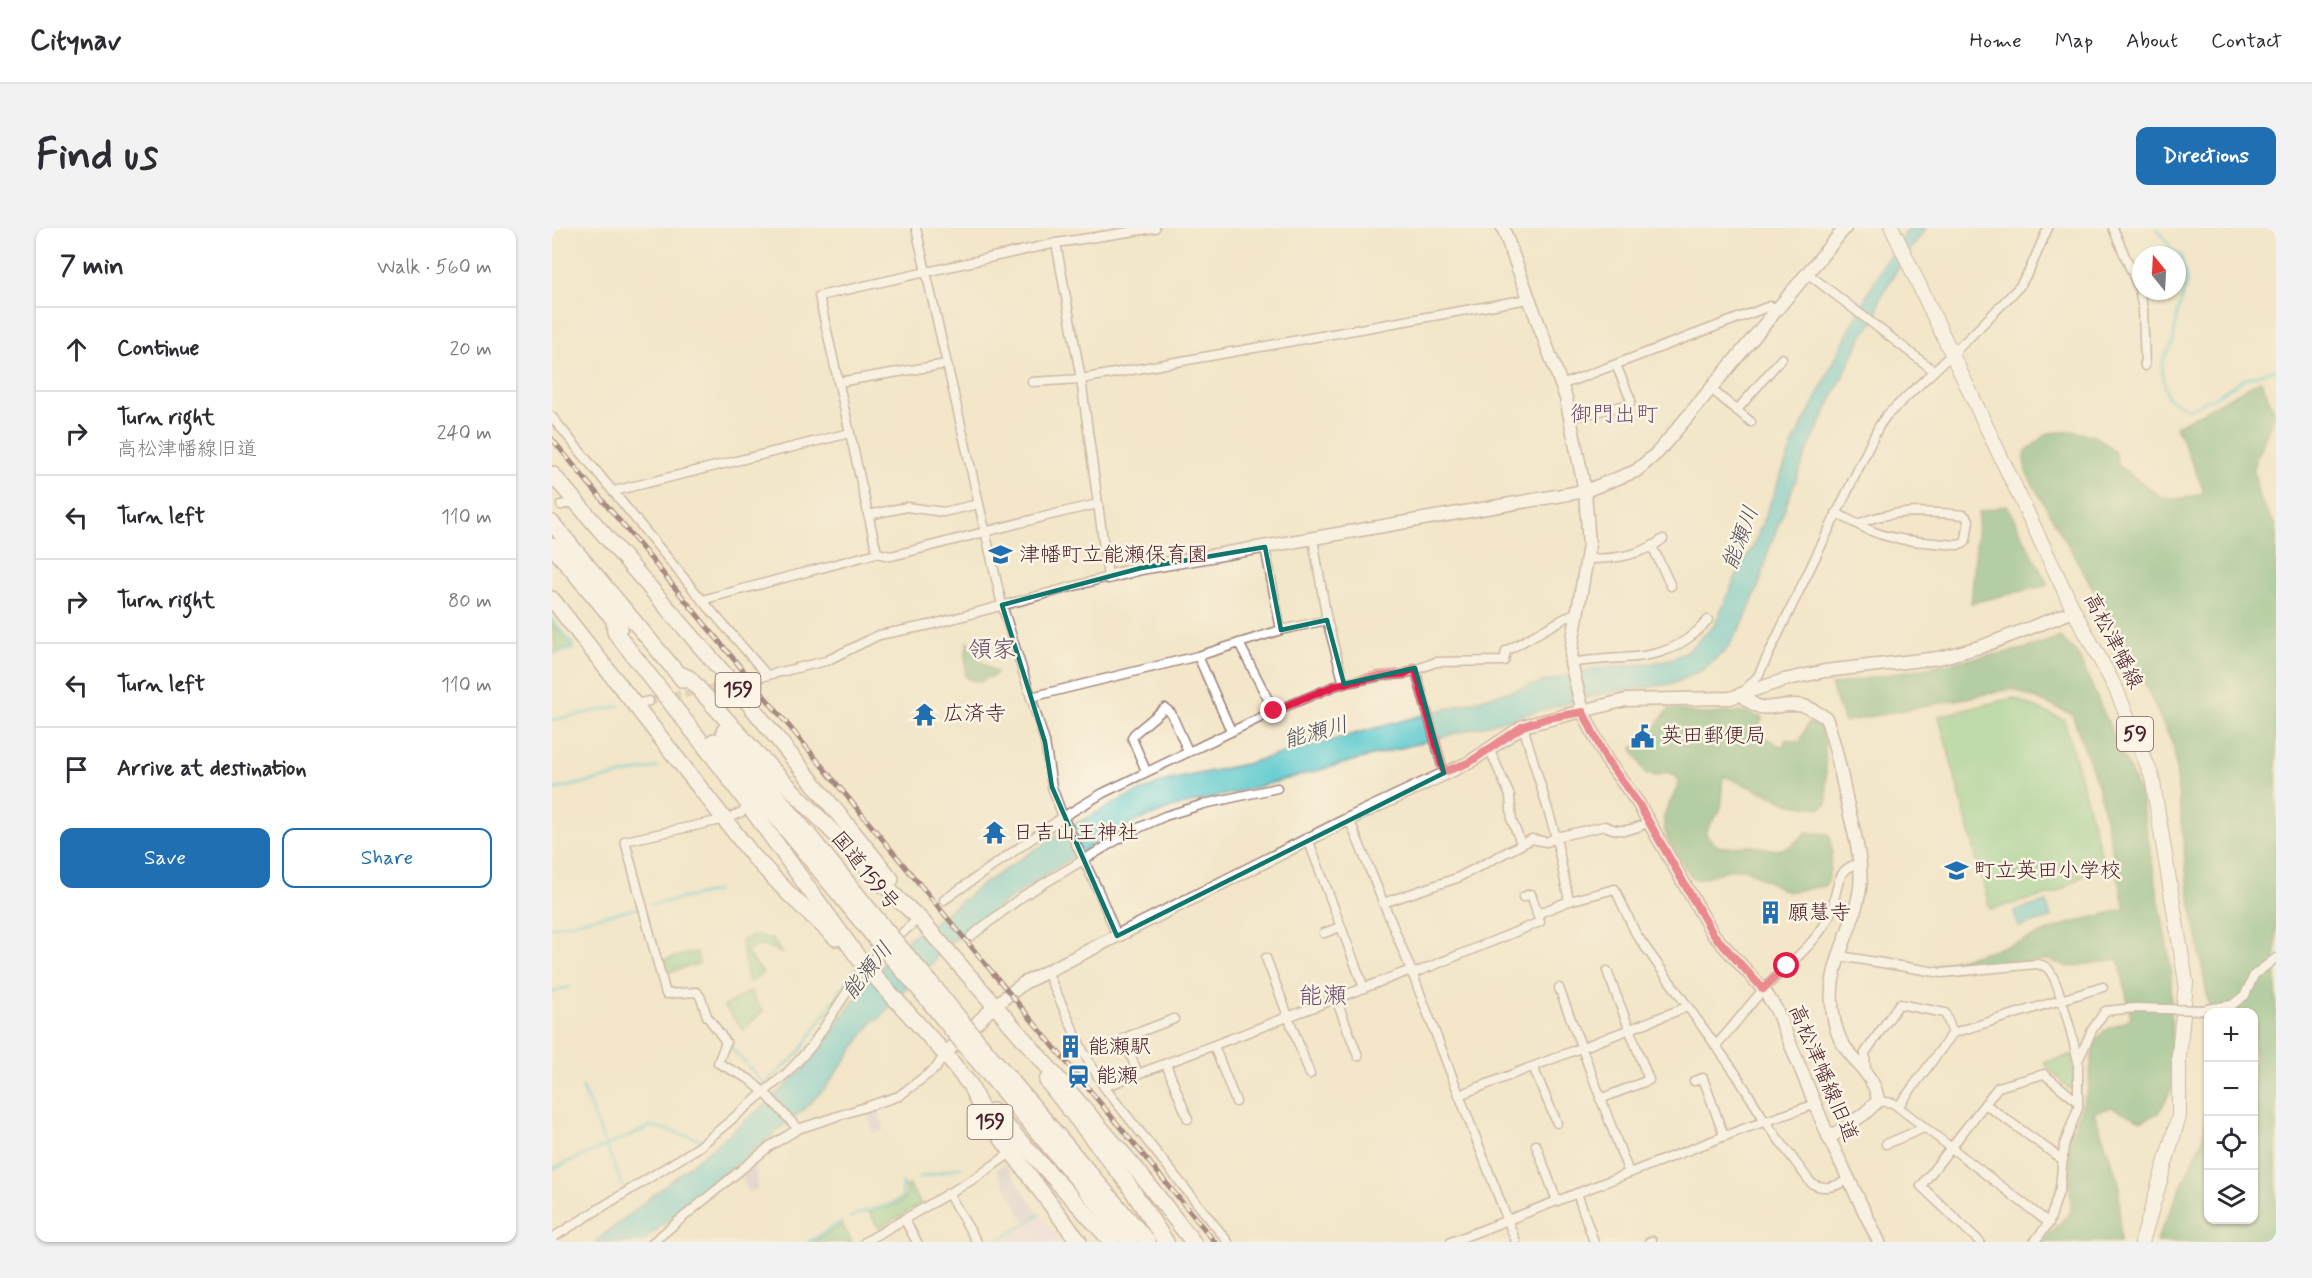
<!DOCTYPE html>
<meta charset="utf-8">
<style>
body{margin:0;font-family:Mynerve,"Klee One",sans-serif;background:#f2f2f3;color:#2b2b33}
.controls{position:absolute;right:18px;bottom:18px;display:grid;overflow:hidden;border-radius:12px;box-shadow:0 2px 4px #0004}
.controls button{width:54px;height:54px;display:grid;place-items:center;padding:0;border:0;border-bottom:2px solid #e1e1e2;background:#fff;color:#2b2b33;font:30px sans-serif}
.compass{position:absolute;left:1580px;top:18px;width:54px;height:54px;border-radius:50%;background:#fff;box-shadow:0 2px 4px #0004;rotate:342deg}
.stop{position:absolute;width:18px;height:18px;margin:-14px;border:4px solid #e11d48;border-radius:50%;background:#fff}
.stop.end{background:#e11d48;border-color:#fff;box-shadow:0 2px 6px #0008}
.list{margin:0;padding:0;list-style:none}
h2{display:flex;justify-content:space-between;align-items:center;height:78px;margin:0;padding:0 24px;font-size:26px}
h2 small{font-size:20px;font-weight:400;color:#7c7c81}
.list li{display:grid;grid-template-columns:39px 1fr auto;gap:18px;align-items:center;box-sizing:border-box;height:84px;padding:0 24px;border-top:2px solid #e1e1e2}
.list b{display:block;font-size:22px;white-space:nowrap}
.list p{margin:0;font-size:20px;white-space:nowrap;color:#7c7c81}
.list em{font-size:20px;font-style:normal;color:#7c7c81}
.actions{display:flex;gap:12px;padding:18px 24px}
.actions a{flex:1;padding:14px 0;border:2px solid #1f6fb2;border-radius:12px;text-align:center;font-size:21px;color:#1f6fb2}
.actions .main{background:#1f6fb2;color:#fff}
.icon{flex:none;width:33px;height:33px;fill:none;stroke:currentColor;stroke-width:2;stroke-linecap:round;stroke-linejoin:round}
.map{position:relative;flex:none;width:1724px;height:1014px;overflow:hidden;border-radius:12px}
header{display:flex;align-items:center;gap:36px;box-sizing:border-box;height:84px;padding:0 30px;background:#fff;border-bottom:2px solid #e1e1e2}
header strong{font-size:28px}
nav{display:flex;gap:33px;margin-inline-start:auto;font-size:21px}
.intro{display:flex;align-items:center;justify-content:space-between;box-sizing:border-box;height:144px;padding:0 36px}
h1{margin:0;font-size:42px}
.button{padding:15px 27px;border-radius:12px;background:#1f6fb2;color:#fff;font-size:21px;font-weight:700}
main{display:flex;gap:36px;padding:0 36px}
aside{flex:1;background:#fff;border-radius:12px;box-shadow:0 2px 4px #0004}
.map>svg:first-child{display:block}
.built{fill:#ecd1ea}
.industrial{fill:#cbbfd5}
.green{fill:#85cd89;stroke:#68765a;stroke-width:1.5}
.forest{fill:#6cb075;stroke:#5b6850;stroke-width:1.5}
.water{fill:#5ccad0;stroke:#53747e;stroke-width:1.5}
.lines{fill:none;stroke-linecap:round;stroke-linejoin:round}
.stream{stroke:#5ccad0;stroke-width:3}
.street-tunnel{stroke:#d1bea9;stroke-width:8;stroke-dasharray:8 4;stroke-linecap:butt}
.street-casing{stroke:#9e827a;stroke-width:11}
.secondary-casing{stroke:#9e827a;stroke-width:15}
.primary-casing{stroke:#9e827a;stroke-width:16}
.highway-casing{stroke:#9e827a;stroke-width:18}
.street{stroke:#fff;stroke-width:8}
.secondary{stroke:#fff;stroke-width:12}
.primary{stroke:#fff;stroke-width:14}
.highway{stroke:#fff;stroke-width:15}
.rail-casing{stroke:#4a1f2b;stroke-width:5}
.rail{stroke:#fcf5e5;stroke-width:3;stroke-dasharray:9;stroke-linecap:butt}
.street-bridge-casing{stroke:#9e827a;stroke-width:11;stroke-linecap:butt}
.highway-bridge-casing{stroke:#9e827a;stroke-width:18;stroke-linecap:butt}
.street-bridge{stroke:#fff;stroke-width:8}
.highway-bridge{stroke:#fff;stroke-width:15}
.route{stroke:#e11d48;stroke-width:8}
.marked{fill:none;stroke:#0f766e;stroke-width:4.5;stroke-linejoin:round}
.labels{text-anchor:middle;dominant-baseline:central;stroke-width:5;stroke-linejoin:round;paint-order:stroke}
.shield{fill:#fcf5e5;stroke:#7f5f63;stroke-width:1.5}
.shield-label{font-size:20px;font-weight:bold;fill:#4a1f2b}
.poi-label{font-size:21px;fill:#4a1f2b;stroke:#fcf5e5;text-anchor:start}
.street-label{font-size:21px;fill:#4a1f2b;stroke:#fcf5e5}
.neighbourhood-label{font-size:22px;fill:#6e4e6f;stroke:#fcf5e5}
.water-label{font-size:22px;font-style:italic;fill:#4f525d;stroke:#fcf5e5}
.quarter-label{font-size:24px;fill:#6e4e6f;stroke:#fcf5e5}
</style>
<header>
<strong>Citynav</strong>
<nav><a>Home</a><a>Map</a><a>About</a><a>Contact</a></nav>
</header>
<div class="intro"><h1>Find us</h1><a class="button">Directions</a></div>
<main>
<aside>
<h2>7 min<small>Walk · 560 m</small></h2>
<ul class="list">
<li><svg class="icon" aria-label="ahead" viewBox="0 0 24 24"><path d="M12 20V5M6 11l6-6 6 6"/></svg><div><b>Continue</b></div><em>20 m</em></li>
<li><svg class="icon" aria-label="right" viewBox="0 0 24 24"><path d="M7 20v-9h11M14 6l5 5-5 5"/></svg><div><b>Turn right</b><p>高松津幡線旧道</p></div><em>240 m</em></li>
<li><svg class="icon" aria-label="left" viewBox="0 0 24 24"><path d="M17 20v-9H6M10 6l-5 5 5 5"/></svg><div><b>Turn left</b></div><em>110 m</em></li>
<li><svg class="icon" aria-label="right" viewBox="0 0 24 24"><path d="M7 20v-9h11M14 6l5 5-5 5"/></svg><div><b>Turn right</b></div><em>80 m</em></li>
<li><svg class="icon" aria-label="left" viewBox="0 0 24 24"><path d="M17 20v-9H6M10 6l-5 5 5 5"/></svg><div><b>Turn left</b></div><em>110 m</em></li>
<li><svg class="icon" aria-label="arrive" viewBox="0 0 24 24"><path d="M6 21V4h12l-3 4 3 4H6"/></svg><div><b>Arrive at destination</b></div></li>
</ul>
<div class="actions"><a class="main">Save</a><a>Share</a></div>
</aside>
<div class="map">
<svg width="1724" height="1014" viewBox="0 0 1724 1014">
<rect width="100%" height="100%" fill="#fcf5e5"/>
<filter id="ink" filterUnits="userSpaceOnUse"><feTurbulence type="fractalNoise" baseFrequency=".0167" numOctaves="2"/><feDisplacementMap in="SourceGraphic" scale="12" xChannelSelector="R" yChannelSelector="G"/><feConvolveMatrix kernelMatrix="1 2 1 2 8 2 1 2 1" color-interpolation-filters="sRGB"/></filter>
<filter id="wash" filterUnits="userSpaceOnUse"><feTurbulence type="fractalNoise" baseFrequency=".008" numOctaves="4" result="noise"/><feDisplacementMap in="SourceGraphic" scale="24" xChannelSelector="R" yChannelSelector="G"/><feGaussianBlur stdDeviation="1.35" result="paint"/><feColorMatrix in="noise" values="0 0 0 0 0 0 0 0 0 0 0 0 0 0 0 0 0 1.4 0 .05"/><feComposite in="paint" operator="in"/></filter>
<g filter="url(#wash)">
<rect width="100%" height="100%" fill="#f3e6c9"/>
<path class="built" d="M489,989L509,1014H446L475,997Z"/>
<g class="industrial">
<path d="M327,880L332,902L321,905L315,883Z"/>
<path d="M202,936L206,949L204,950L206,961L196,964L189,946Z"/>
<path d="M453,936L487,986L473,994L444,941Z"/>
</g>
<g class="green">
<path d="M0,395L19,416L20,420L3,423Z"/>
<path d="M1461,470L1512,492L1552,635L1504,665L1438,681L1387,488Z"/>
<path d="M205,707L221,712L229,725C217,719 205,713 194,724L211,745L197,755L189,715L190,712Z"/>
<path d="M145,724L147,736L112,745L109,732Z"/>
<path d="M199,763L204,774L211,783L191,802L172,778Z"/>
<path d="M1520,827L1523,859L1517,861L1492,835Z"/>
<path d="M357,957L369,976L327,1000L317,984L343,976L350,973L355,966L353,958Z"/>
<path d="M290,996L300,1014H261Z"/>
</g>
<g class="forest">
<path d="M1709,152L1723,185L1701,239L1707,270L1724,298V1014H1604L1651,910L1656,856V992H1702V784H1658L1635,652L1622,520L1582,432L1474,244L1472,230L1474,223L1497,205L1519,203L1540,207L1553,214L1563,225L1567,238L1608,268L1624,271L1646,267L1652,263L1624,198Z"/>
<path d="M1455,277L1496,357L1419,375L1427,284Z"/>
<path d="M1508,409L1525,425L1588,566L1619,740L1620,860L1607,885L1589,893L1560,879L1542,884L1567,955L1568,1014H1489L1519,984L1517,913L1536,861L1542,814L1552,803L1579,790L1567,731L1517,739L1497,732L1392,741L1382,738L1471,713L1512,697L1573,681L1546,557L1520,486L1460,461L1292,494L1279,457L1472,421Z"/>
<path d="M416,413L427,424V432L445,445L440,449L433,450L430,454L416,451L413,447C415,435 412,423 416,413Z"/>
<path d="M1117,481C1129,481 1139,486 1150,486C1173,487 1185,479 1210,490L1205,505L1230,519L1234,511L1248,514L1256,495L1268,498L1273,517L1275,576L1269,580L1239,576L1172,548C1167,559 1173,571 1168,582C1164,591 1155,596 1154,607L1164,617L1171,619L1199,618L1227,622L1239,618L1255,604L1276,606L1279,612L1280,625L1276,653L1272,658L1235,664L1194,641H1179L1144,652L1139,648C1127,628 1103,604 1115,580C1120,570 1126,562 1127,550L1115,544L1104,548L1094,546L1080,520C1099,514 1104,494 1117,481Z"/>
</g>
<g class="water">
<path d="M1357,0H1374L1343,45L1328,71L1324,91L1310,108L1256,221L1216,323L1210,349L1192,393L1174,422L1150,442L1120,456L1053,465L697,561L622,579L582,594L523,627L443,681L385,726L383,732L353,761L327,791L322,792L274,859L252,881L90,1014H43L213,877L254,839L306,767V762L361,707L370,704L428,658L513,602L572,570L614,553L693,536L1020,446L1048,440L1101,435L1119,431L1135,423L1162,398L1186,344L1201,319L1241,216L1315,67L1333,34Z"/>
<path d="M1495,674L1499,690L1466,699L1462,683Z"/>
</g>
<g class="lines">
<g class="stream">
<path d="M1605,0L1620,21L1629,27L1635,56L1626,83L1621,114L1611,132L1610,145L1616,170L1637,181L1663,169L1690,152L1724,141"/>
<path d="M0,391L21,417"/>
<path d="M0,426L21,421"/>
<path d="M0,492L68,478"/>
<path d="M0,562L105,539"/>
<path d="M99,677L165,663"/>
<path d="M0,699L86,680"/>
<path d="M0,764L17,759"/>
<path d="M180,820L212,856L247,825L303,741"/>
<path d="M30,859L71,959"/>
<path d="M0,941L100,898L148,911"/>
<path d="M366,950L409,939"/>
<path d="M299,989C315,981 338,980 350,969L351,955"/>
<path d="M256,1014L289,994"/>
<path d="M443,1014L488,987"/>
</g>
</g>
</g>
<g filter="url(#ink)">
<g class="lines">
<path class="street-tunnel" d="M97,473L166,459"/>
<defs>
<g id="street">
<path d="M364,0L450,377L493,514L500,559L511,589L546,662L565,708"/>
<path d="M1561,0L1587,61L1591,81L1593,138"/>
<path d="M504,15L603,0"/>
<path d="M1255,45L1381,142"/>
<path d="M286,154L395,136"/>
<path d="M480,154L529,151L976,71"/>
<path d="M1009,157L1218,78L1226,81"/>
<path d="M1159,161L1199,194"/>
<path d="M1185,182L1230,130"/>
<path d="M0,189L150,372L325,325L267,68L504,15L529,151L556,349L378,397L327,407L274,433L166,459"/>
<path d="M1018,190L1078,176L1079,172L1064,137"/>
<path d="M62,263L298,205"/>
<path d="M9,277L23,274"/>
<path d="M1284,285C1296,291 1309,299 1322,304C1347,314 1378,314 1405,317L1411,316L1414,312L1417,292L1412,287C1376,283 1338,281 1306,296"/>
<path d="M316,287L355,279L391,284L427,276"/>
<path d="M761,311L775,392L792,456"/>
<path d="M1100,318L1119,358"/>
<path d="M713,319L729,402"/>
<path d="M325,325L339,328C409,311 477,291 546,276"/>
<path d="M1035,331C1062,331 1089,328 1111,311"/>
<path d="M150,372L215,447"/>
<path d="M687,415L722,483"/>
<path d="M646,428L679,503"/>
<path d="M1019,435C1075,425 1114,440 1156,392"/>
<path d="M863,440L892,545"/>
<path d="M1191,464L1206,448L1327,198L1334,188L1418,109L1467,59L1477,43L1496,0"/>
<path d="M479,469L646,428L729,402L775,392"/>
<path d="M84,476L97,473"/>
<path d="M971,498L1004,609L1017,673"/>
<path d="M937,520L958,568L960,593L969,615"/>
<path d="M594,543L580,510L582,506L613,480L619,485L636,523"/>
<path d="M190,584L174,591L73,613L114,766L145,764L149,770L155,788L174,814L166,835L197,851L216,868L246,901"/>
<path d="M797,591L859,742L964,1014"/>
<path d="M756,611L812,760"/>
<path d="M392,672L511,589L551,565L716,486L785,457L828,448L852,446L884,434L952,433L954,423L1026,383"/>
<path d="M831,675L905,650L980,611L995,614L1004,609L1053,598C1070,606 1080,602 1097,594"/>
<path d="M985,686L1017,673L1063,661L1084,706L1184,846L1213,893L1259,955C1273,963 1283,958 1297,952"/>
<path d="M772,705L788,699"/>
<path d="M419,708L471,668L580,603L613,588L652,576L725,560"/>
<path d="M1288,728L1390,745L1485,736C1488,737 1491,737 1494,739C1506,746 1522,816 1526,833"/>
<path d="M714,730L758,846"/>
<path d="M495,744L531,823L552,859L859,742"/>
<path d="M860,746L988,694L979,666L971,669"/>
<path d="M1007,760L1077,945"/>
<path d="M784,771L806,828"/>
<path d="M1650,782L1680,777L1693,767L1702,747L1724,730"/>
<path d="M662,818L684,874"/>
<path d="M1163,818C1181,800 1194,780 1211,762C1233,738 1260,720 1276,691C1287,671 1280,639 1307,636"/>
<path d="M614,836L636,891"/>
<path d="M981,839L1005,895"/>
<path d="M1314,844L1313,825L1347,776L1393,785L1401,805L1551,759"/>
<path d="M586,846L572,810L622,791"/>
<path d="M1142,853L1151,850L1172,908"/>
<path d="M552,859L676,1014"/>
<path d="M907,867L1135,779"/>
<path d="M1048,871L1097,852L1055,743"/>
<path d="M1326,873L1341,875L1497,995"/>
<path d="M1433,876L1511,932"/>
<path d="M1346,879L1401,805"/>
<path d="M1334,916L1372,900"/>
<path d="M984,917L1005,973"/>
<path d="M396,965L425,1014"/>
<path d="M1025,965L1042,1014"/>
<path d="M352,991L365,1014"/>
<path d="M0,1010L147,919L236,844L259,819L310,741L367,690"/>
<path d="M101,1014L218,918L246,901L347,868L384,840L393,826"/>
<path d="M313,1014L425,949L460,924"/>
<path d="M899,1014L1191,901L1264,876"/>
<path d="M1097,1014L1100,1013"/>
<path d="M1428,1014L1369,958L1446,859L1492,846L1526,874"/>
<path d="M1482,1014L1497,995L1508,960L1512,917L1526,880V833L1540,802L1553,783L1583,780L1612,781"/>
</g>
<g id="secondary">
<path d="M951,0L1014,170L1033,263L1037,317L1020,417L1019,435L1031,484L1054,531L1086,575L1161,706L1211,761L1224,781L1277,910L1327,1014"/>
<path d="M556,349L589,340L1033,263L1084,243L1106,224L1293,0"/>
<path d="M1189,466C1214,492 1222,472 1252,478C1260,480 1267,486 1274,490C1284,517 1289,546 1295,574C1301,601 1311,632 1308,660C1303,699 1276,736 1280,776C1281,790 1284,807 1293,819C1305,837 1324,850 1326,873L1312,886L1277,910"/>
<path d="M393,826L442,778L472,755L797,591L918,534L971,498L1074,472L1178,470L1232,452L1273,443L1387,430L1431,418L1522,383"/>
</g>
<path id="primary" d="M1340,0L1522,383L1564,461L1600,549L1634,754L1627,827V888L1590,1014"/>
<g id="highway">
<path d="M0,246L181,456L339,651"/>
<path d="M0,295L131,452"/>
<path d="M0,318L68,399"/>
<path d="M0,371L202,629L238,667L284,710"/>
<path d="M62,391L63,404L170,540L308,732L393,826L418,857L432,887L527,1014"/>
<path d="M124,444L137,450L208,529L348,673L367,690L585,942L641,1014"/>
<path d="M172,503L337,706"/>
<path d="M162,513L327,715"/>
<path d="M378,754L410,794"/>
<path d="M368,762L401,803"/>
<path d="M429,817L596,1014"/>
<path d="M419,825L578,1014"/>
<path d="M495,853L574,953L614,1014"/>
<path d="M441,883L560,1014"/>
</g>
</defs>
<use href="#street" class="street-casing"/>
<use href="#secondary" class="secondary-casing"/>
<use href="#primary" class="primary-casing"/>
<use href="#highway" class="highway-casing"/>
<use href="#street" class="street"/>
<use href="#secondary" class="secondary"/>
<use href="#primary" class="primary"/>
<use href="#highway" class="highway"/>
<defs>
<path id="rail" d="M0,211L663,1014"/>
</defs>
<use href="#rail" class="rail-casing"/>
<use href="#rail" class="rail"/>
<defs>
<path id="street-bridge" d="M1612,781L1650,782"/>
<g id="highway-bridge">
<path d="M337,706L378,754"/>
<path d="M327,715L368,762"/>
<path d="M410,794L429,817"/>
<path d="M401,803L419,825"/>
</g>
</defs>
<use href="#street-bridge" class="street-bridge-casing"/>
<use href="#highway-bridge" class="highway-bridge-casing"/>
<use href="#street-bridge" class="street-bridge"/>
<use href="#highway-bridge" class="highway-bridge"/>
</g>
</g>
<g class="lines" filter="url(#ink)">
<path class="route" d="M722,483L785,457L828,448L852,446L863,440L892,544L918,534L971,498L996,490L1031,484L1054,531L1086,575L1161,706L1211,761L1235,738"/>
</g>
<path d="M0 0H1724V1014H0ZM713,319L729,402L775,392L792,456L863,440L892,545L565,708L500,559L493,514L450,377L589,340Z" fill="#f3e6c9" fill-opacity=".55" fill-rule="evenodd"/>
<path class="marked" d="M713,319L729,402L775,392L792,456L863,440L892,545L565,708L500,559L493,514L450,377L589,340Z"/>
<defs>
<symbol id="school-bare" viewBox="-9 -9 18 18"><path d="M0-5L7-2L0 1L-7-2ZM-4 1L0 2.5L4 1V4Q0 6-4 4Z" fill="#1f6fb2" stroke="#fcf5e5" stroke-width="2.5" paint-order="stroke"/></symbol>
<symbol id="temple-bare" viewBox="-9 -9 18 18"><path d="M0-6L5-2H3V0L6.5 2.5H4V6H1.5V3h-3V6H-4V2.5H-6.5L-3 0V-2H-5Z" fill="#1f6fb2" stroke="#fcf5e5" stroke-width="2.5" paint-order="stroke"/></symbol>
<symbol id="civic-bare" viewBox="-9 -9 18 18"><path d="M-.6-6.5H3V-4.5H.6V-3L4-1V1h2V6H-6V1h2V-1L-.6-3ZM-1.2 2.5V6h2.4V2.5Z" fill="#1f6fb2" stroke="#fcf5e5" stroke-width="2.5" paint-order="stroke"/></symbol>
<symbol id="building-bare" viewBox="-9 -9 18 18"><path d="M-4-6H4V6H1V3H-1V6H-4ZM-2.5-4.3h1.7v1.8h-1.7ZM.8-4.3h1.7v1.8H.8ZM-2.5-1h1.7V.8h-1.7ZM.8-1h1.7V.8H.8Z" fill="#1f6fb2" stroke="#fcf5e5" stroke-width="2.5" paint-order="stroke"/></symbol>
<symbol id="station-bare" viewBox="-9 -9 18 18"><path d="M-3-6H3Q5-6 5-4V2Q5 4 3 4L4.5 6H3L1.5 4h-3L-3 6H-4.5L-3 4Q-5 4-5 2V-4Q-5-6-3-6ZM-3.5-4v3h7v-3ZM-3.5 1v1.5H-2V1ZM2 1v1.5H3.5V1Z" fill="#1f6fb2" stroke="#fcf5e5" stroke-width="2.5" paint-order="stroke"/></symbol>
</defs>
<g fill-rule="evenodd">
<use href="#school-bare" x="432" y="310" width="33" height="33"/>
<use href="#temple-bare" x="356" y="470" width="33" height="33"/>
<use href="#civic-bare" x="1074" y="492" width="33" height="33"/>
<use href="#temple-bare" x="426" y="588" width="33" height="33"/>
<use href="#school-bare" x="1388" y="626" width="33" height="33"/>
<use href="#building-bare" x="1202" y="668" width="33" height="33"/>
<use href="#building-bare" x="502" y="802" width="33" height="33"/>
<use href="#station-bare" x="510" y="832" width="33" height="33"/>
</g>
<g class="labels">
<g class="shield">
<rect x="163.5" y="445" width="45" height="34" rx="4.5"/>
<rect x="1565" y="489" width="36" height="34" rx="4.5"/>
<rect x="415.5" y="877" width="45" height="34" rx="4.5"/>
</g>
<g class="shield-label">
<text x="186" y="462">159</text>
<text x="1583" y="506">59</text>
<text x="438" y="894">159</text>
</g>
<g class="poi-label">
<text x="467" y="327">津幡町立能瀬保育園</text>
<text x="391" y="486">広済寺</text>
<text x="1109" y="508">英田郵便局</text>
<text x="461" y="605">日吉山王神社</text>
<text x="1422" y="643">町立英田小学校</text>
<text x="1236" y="685">願慧寺</text>
<text x="536" y="819">能瀬駅</text>
<text x="544" y="848">能瀬</text>
</g>
<g class="street-label">
<text transform="translate(1561 413) rotate(63)">高松津幡線</text>
<text transform="translate(313 643) rotate(51)">国道159号</text>
<text transform="translate(1271 845) rotate(67)">高松津幡線旧道</text>
</g>
<g class="neighbourhood-label">
<text x="1062" y="187">御門出町</text>
</g>
<g class="water-label">
<text transform="translate(1189 310) rotate(-69)">能瀬川</text>
<text transform="translate(764 505) rotate(-15)">能瀬川</text>
<text transform="translate(316 743) rotate(-51)">能瀬川</text>
</g>
<g class="quarter-label">
<text x="440" y="422">領家</text>
<text x="771" y="768">能瀬</text>
</g>
</g>
</svg>
<div class="controls">
<button>+</button>
<button>−</button>
<button><svg class="icon" aria-label="locate" viewBox="0 0 24 24"><circle cx="12" cy="12" r="6"/><path d="M12 2v4M12 18v4M2 12h4M18 12h4"/></svg></button>
<button><svg class="icon" aria-label="layers" viewBox="0 0 24 24"><path d="M12 4l9 5-9 5-9-5zM3 14l9 5 9-5"/></svg></button>
</div>
<svg class="compass" viewBox="-18 -18 36 36"><path d="M0-13l5 13h-10z" fill="#e53935"/><path d="M0 13l5-13h-10z" fill="#7c7c81"/></svg>
<div class="stop" style="left:1235px;top:738px"></div>
<div class="stop end" style="left:722px;top:483px"></div>
</div>
</main>
